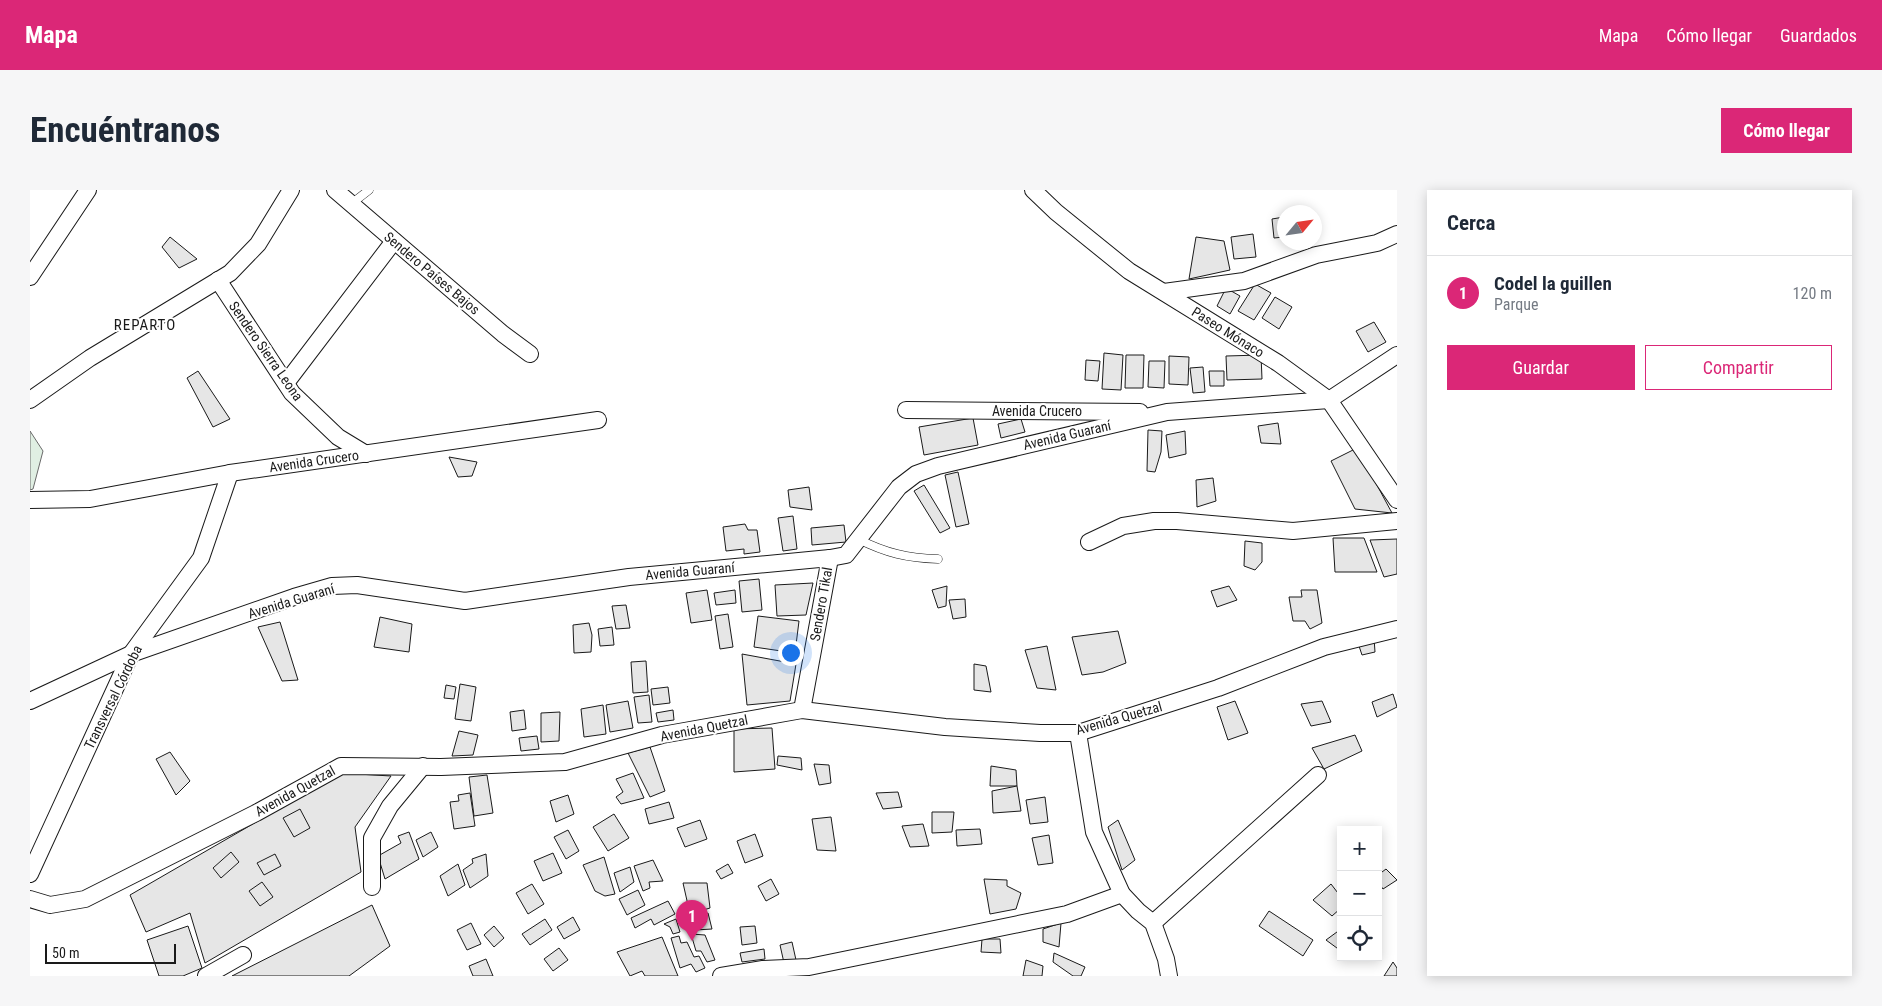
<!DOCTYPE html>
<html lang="es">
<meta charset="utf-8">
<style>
body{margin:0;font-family:"Roboto Condensed",sans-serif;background:#f6f6f7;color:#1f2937}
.controls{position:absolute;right:15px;bottom:15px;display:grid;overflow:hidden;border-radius:0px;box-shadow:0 2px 12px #0003}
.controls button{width:45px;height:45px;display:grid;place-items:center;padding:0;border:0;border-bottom:1px solid #e0e1e3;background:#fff;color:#1f2937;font:25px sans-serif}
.compass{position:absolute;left:1247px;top:15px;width:45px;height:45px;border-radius:50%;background:#fff;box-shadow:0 2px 12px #0003;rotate:61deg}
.scale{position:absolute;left:15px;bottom:12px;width:131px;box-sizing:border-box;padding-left:5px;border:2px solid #1a1a1a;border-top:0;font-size:14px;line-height:18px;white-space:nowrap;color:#1a1a1a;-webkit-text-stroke:4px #fff;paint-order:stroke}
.you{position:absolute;left:760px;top:462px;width:18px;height:18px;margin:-12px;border:4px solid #fff;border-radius:50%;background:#1a73e8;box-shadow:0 0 0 8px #1a73e833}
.badge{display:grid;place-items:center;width:32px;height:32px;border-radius:50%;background:#db2777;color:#fff;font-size:16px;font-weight:700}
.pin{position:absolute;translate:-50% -41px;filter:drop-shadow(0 1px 2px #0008)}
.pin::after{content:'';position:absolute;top:26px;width:18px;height:15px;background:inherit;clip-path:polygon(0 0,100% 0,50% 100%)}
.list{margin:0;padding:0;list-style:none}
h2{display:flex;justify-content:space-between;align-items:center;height:65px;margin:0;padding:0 20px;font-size:21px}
h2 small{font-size:16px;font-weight:400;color:#747a83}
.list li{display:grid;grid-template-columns:32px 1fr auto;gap:15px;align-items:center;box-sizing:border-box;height:75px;padding:0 20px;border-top:1px solid #e0e1e3}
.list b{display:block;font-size:19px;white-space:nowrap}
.list p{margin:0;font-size:16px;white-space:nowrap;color:#747a83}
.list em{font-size:16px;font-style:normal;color:#747a83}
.actions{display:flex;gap:10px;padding:15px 20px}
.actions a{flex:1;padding:11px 0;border:1px solid #db2777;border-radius:0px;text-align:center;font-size:18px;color:#db2777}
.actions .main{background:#db2777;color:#fff}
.icon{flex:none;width:28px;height:28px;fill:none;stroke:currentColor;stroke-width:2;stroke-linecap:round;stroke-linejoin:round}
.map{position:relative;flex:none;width:1367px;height:786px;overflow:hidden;border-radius:0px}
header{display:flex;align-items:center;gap:30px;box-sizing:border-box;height:70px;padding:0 25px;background:#db2777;color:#fff}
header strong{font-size:24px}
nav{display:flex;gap:28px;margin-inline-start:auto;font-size:18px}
.intro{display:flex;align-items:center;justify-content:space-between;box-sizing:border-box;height:120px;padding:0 30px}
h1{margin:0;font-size:35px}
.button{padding:12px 22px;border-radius:0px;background:#db2777;color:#fff;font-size:18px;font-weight:700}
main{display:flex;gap:30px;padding:0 30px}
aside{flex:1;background:#fff;border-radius:0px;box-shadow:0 2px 12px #0003}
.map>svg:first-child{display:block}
.green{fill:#e0efe3;stroke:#6a6a6a}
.building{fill:#e6e6e6;stroke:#1a1a1a}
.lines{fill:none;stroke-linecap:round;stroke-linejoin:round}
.lane-casing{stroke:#1a1a1a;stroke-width:9}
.street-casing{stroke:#1a1a1a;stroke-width:18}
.lane{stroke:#fff;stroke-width:8}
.street{stroke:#fff;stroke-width:16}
.labels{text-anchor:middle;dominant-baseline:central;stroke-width:4;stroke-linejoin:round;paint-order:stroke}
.street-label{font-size:14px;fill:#1a1a1a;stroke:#fff}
.neighbourhood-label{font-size:15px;letter-spacing:1px;fill:#1a1a1a;stroke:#fff}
</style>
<header>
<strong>Mapa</strong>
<nav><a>Mapa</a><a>Cómo llegar</a><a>Guardados</a></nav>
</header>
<div class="intro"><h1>Encuéntranos</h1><a class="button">Cómo llegar</a></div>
<main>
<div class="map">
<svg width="1367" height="786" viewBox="0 0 1367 786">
<rect width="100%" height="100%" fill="#fff"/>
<path class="green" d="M0,241L13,261L3,299L0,300Z"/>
<g class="building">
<path d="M1254,27V47L1244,48L1242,29Z"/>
<path d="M1223,44L1226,67L1204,69L1201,47Z"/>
<path d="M140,47L167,69L149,78L132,57Z"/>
<path d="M1166,47L1194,51L1200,80L1159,89Z"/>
<path d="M1225,94L1241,103L1224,130L1208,121Z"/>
<path d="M1196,98L1210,106L1200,124L1187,116Z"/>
<path d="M1245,107L1262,117L1249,139L1232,128Z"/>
<path d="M1344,132L1356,152L1338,162L1326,141Z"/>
<path d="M1074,163L1093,165L1091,200L1072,199Z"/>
<path d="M1096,165H1114L1113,198H1095Z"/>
<path d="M1231,165L1232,189L1197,190L1196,166Z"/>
<path d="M1139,166L1159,167L1158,195L1139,194Z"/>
<path d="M1056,170L1070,171L1068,191L1055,190Z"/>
<path d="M1119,171H1135L1134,198L1118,197Z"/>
<path d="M1173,177L1175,202L1163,203L1160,178Z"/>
<path d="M168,181L200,229L183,237L157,188Z"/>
<path d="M1179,181H1194V196H1180Z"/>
<path d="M943,228L948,255L894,265L889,237Z"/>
<path d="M991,229L995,242L971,248L968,234Z"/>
<path d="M1248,233L1251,254L1231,253L1228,236Z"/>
<path d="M1118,240L1132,241L1131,262L1125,282L1117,281Z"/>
<path d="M1155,241L1156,264L1139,268L1136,245Z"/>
<path d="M1327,258L1362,323L1325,319L1301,271Z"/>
<path d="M419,267L447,272L442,286L428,287Z"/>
<path d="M928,282L939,334L926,337L915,285Z"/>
<path d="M1183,288L1186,311L1167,317L1166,290Z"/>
<path d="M894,295L920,338L910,343L884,301Z"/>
<path d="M779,297L782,320L760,317L758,300Z"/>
<path d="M763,326L767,359L753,361L748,328Z"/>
<path d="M715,334L718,340H727L730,362L714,364V359L696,361L693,337Z"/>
<path d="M814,335L816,352L782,355L781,338Z"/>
<path d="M1303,348H1334L1347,382H1305Z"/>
<path d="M1367,349V384L1354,387L1340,350Z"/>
<path d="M1215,351L1232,353V372L1225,380L1214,376Z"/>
<path d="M729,389L732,420L712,422L709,391Z"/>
<path d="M783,393L776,425L747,426L745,395Z"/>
<path d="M917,396L916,416L908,418L902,400Z"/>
<path d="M1199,396L1207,410L1187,417L1181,401Z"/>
<path d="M677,400L682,430L661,433L656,403Z"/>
<path d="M705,400L706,413L686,415L684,403Z"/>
<path d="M1271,400H1287L1292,433L1280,439L1275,431H1263L1259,407H1272Z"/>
<path d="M935,409L936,427L923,429L919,410Z"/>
<path d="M596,415L600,438L586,439L582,416Z"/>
<path d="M698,424L703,457L690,459L685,426Z"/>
<path d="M728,426L769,431L765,463L724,457Z"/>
<path d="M350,427L382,434L379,462L344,457Z"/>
<path d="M250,432L268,490L252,491L228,437Z"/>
<path d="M559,433L562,445L561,462L544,463L543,435Z"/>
<path d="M582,437L584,455L570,456L568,439Z"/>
<path d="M1088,441L1096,473L1073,482L1052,485L1042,447Z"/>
<path d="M1344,448L1345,462L1332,465L1328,453Z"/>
<path d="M1017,456L1026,500L1007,498L995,460Z"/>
<path d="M712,464L766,474L760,511L717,515Z"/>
<path d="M616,471L618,502L603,503L601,472Z"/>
<path d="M944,474L956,476L961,502L944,500Z"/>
<path d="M430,494L446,497L441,531L425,529Z"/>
<path d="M416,495L426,497L424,509L414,508Z"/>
<path d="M638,497L640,513L623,515L621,499Z"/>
<path d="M1363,504L1367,517L1347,527L1342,512Z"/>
<path d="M619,505L622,532L608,533L604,507Z"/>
<path d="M598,511L603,538L580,542L576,515Z"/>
<path d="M1205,511L1218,543L1198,550L1187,517Z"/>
<path d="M1292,511L1301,532L1281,536L1271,514Z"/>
<path d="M573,515L576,544L554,547L551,519Z"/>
<path d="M494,520L496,539L482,541L480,522Z"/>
<path d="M643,520L644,530L628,532L626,523Z"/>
<path d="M530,522L529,551L511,552V523Z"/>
<path d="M742,538L745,579L704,582V539Z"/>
<path d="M429,541L448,545L443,565L422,566Z"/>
<path d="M1325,545L1332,561L1294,579L1282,558Z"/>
<path d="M507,546L509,559L491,561L489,548Z"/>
<path d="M620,557L635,601L620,607L598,563Z"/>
<path d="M140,562L160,591L146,605L126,569Z"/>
<path d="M748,566L771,568L772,580L747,575Z"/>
<path d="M784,574L799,575L801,593L789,595Z"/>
<path d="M961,576L986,580L987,596H960Z"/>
<path d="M311,583L361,586L325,637L331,682L175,773L160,723L116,742L100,705Z"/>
<path d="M603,583L614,608L591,614L586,607L593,602L586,589Z"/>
<path d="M457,585L463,623L444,626L439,587Z"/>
<path d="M987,596L991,621L963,623L962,601Z"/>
<path d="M868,602L872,617L853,619L846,603Z"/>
<path d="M440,603L445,636L424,639L420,612L429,611L428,605Z"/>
<path d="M538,605L544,624L526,632L520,611Z"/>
<path d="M1015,607L1018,632L1000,634L996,610Z"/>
<path d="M639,612L644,628L619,634L615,619Z"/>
<path d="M270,619L280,638L264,647L253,628Z"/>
<path d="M902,622H924L922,642L902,643Z"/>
<path d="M584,624L599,648L578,661L563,637Z"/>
<path d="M801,627L806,661L787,660L782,629Z"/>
<path d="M670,630L677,649L655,657L647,638Z"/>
<path d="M1088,630L1105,670L1092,680L1078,637Z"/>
<path d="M893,634L899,656L880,657L872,636Z"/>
<path d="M950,639L952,654L927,656L926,640Z"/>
<path d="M538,640L549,661L536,669L524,647Z"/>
<path d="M379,642L389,669L355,689L348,666L371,653L368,646Z"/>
<path d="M401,642L408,657L393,667L386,650Z"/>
<path d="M725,644L733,666L715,673L707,651Z"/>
<path d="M1019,645L1023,673L1008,675L1002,648Z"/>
<path d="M201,662L209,672L191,688L183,678Z"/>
<path d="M523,663L532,683L513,691L504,671Z"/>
<path d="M245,664L251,676L234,685L227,673Z"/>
<path d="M456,664L458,686L440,698L433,680L443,673L442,669Z"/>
<path d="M574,667L585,704L575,706L565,701L553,675Z"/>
<path d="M623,670L633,691L619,692L620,698L613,701L604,676Z"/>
<path d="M428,674L435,695L418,706L410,686Z"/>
<path d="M698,674L703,683L691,689L686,681Z"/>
<path d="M600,677L604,692L590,702L584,683Z"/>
<path d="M1356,679L1367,690L1353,699L1348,692V685Z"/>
<path d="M741,689L749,704L736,711L728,696Z"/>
<path d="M954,689L977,690V696L991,703L986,719L960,724Z"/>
<path d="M232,692L243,707L230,716L219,701Z"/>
<path d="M653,693H677L680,718L660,724Z"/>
<path d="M502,694L514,714L498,724L486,703Z"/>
<path d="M1301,694L1311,707V718L1302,726L1283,710Z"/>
<path d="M608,700L615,715L597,725L589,709Z"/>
<path d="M638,711L645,724L624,735L621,729L605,738L601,728Z"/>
<path d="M342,715L360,756L319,786H202Z"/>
<path d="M1239,721L1283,750L1273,766L1229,736Z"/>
<path d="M678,723L682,739L665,740L661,729Z"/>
<path d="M543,727L550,740L534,749L527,737Z"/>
<path d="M515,729L522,740L500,755L492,744Z"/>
<path d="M646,729L650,742L643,744L640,737L634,734Z"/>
<path d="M441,733L451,754L437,760L427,740Z"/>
<path d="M1031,733L1029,757L1013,752V739Z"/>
<path d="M158,736L172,778L153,786H129L117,750Z"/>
<path d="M464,736L474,748L464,757L454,745Z"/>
<path d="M725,736L727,753L712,755L710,737Z"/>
<path d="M1311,739V761L1296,750Z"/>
<path d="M661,744L675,745L685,770L677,772L671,761H666Z"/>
<path d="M649,746L651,753L657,752L664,767L669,766L675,778L666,782L661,774L650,778L641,748Z"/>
<path d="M632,747L648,786H615L612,781L600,786L587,762Z"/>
<path d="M952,749H970L971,763L951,762Z"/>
<path d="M762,752L766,770L754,773L750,755Z"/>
<path d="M529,758L538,770L523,781L514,769Z"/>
<path d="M734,759L735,769L712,772L710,763Z"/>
<path d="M1024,763L1055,777L1051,786H1043L1023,772Z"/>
<path d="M456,769L463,786H443L439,776Z"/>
<path d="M996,770L1013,776L1012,786H993Z"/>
<path d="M1363,772L1367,778V786H1354Z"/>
</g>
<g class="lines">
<defs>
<g id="lane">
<path d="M321,14L339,0"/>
<path d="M828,349C856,363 877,368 908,369"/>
</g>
<g id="street">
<path d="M305,0L473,144L500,164"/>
<path d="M1003,0L1026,22L1099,81L1248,173L1299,210L1367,310"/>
<path d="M0,87L58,0"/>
<path d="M188,90L262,203L308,247L336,264"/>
<path d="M1134,102L1214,91L1286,65L1347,53L1367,44"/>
<path d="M256,193L364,51"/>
<path d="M0,210L60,168L200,83L228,54L261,0"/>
<path d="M876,220L1110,222"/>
<path d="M0,310L60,309L200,283L568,230"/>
<path d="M1059,352L1093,336L1124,331H1147L1263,341L1367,331"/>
<path d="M0,511L101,464L264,407L302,396L327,395L435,411L599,387L800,368L816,365L869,297L886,284L908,276L1137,222L1299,210L1367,165"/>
<path d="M772,520L800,368"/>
<path d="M1048,543L1064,642L1092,704L1108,721L1123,733L1136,769L1139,786"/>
<path d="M0,684L101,464L171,368L200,283"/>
<path d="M342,697V648L360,616L393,576"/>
<path d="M0,709L20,715L55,709L226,623L311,576L411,577L535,572L632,545L772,520L915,537L1010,543H1048L1188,498L1294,457L1367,439"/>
<path d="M1123,733L1288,585"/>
<path d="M176,786L213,765"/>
<path d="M691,786L733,779L779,777L1037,724L1092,704"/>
</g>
</defs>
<use href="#lane" class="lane-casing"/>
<use href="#street" class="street-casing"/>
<use href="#lane" class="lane"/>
<use href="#street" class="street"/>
</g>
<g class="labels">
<g class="street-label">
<text transform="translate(402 83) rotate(40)">Sendero Países Bajos</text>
<text transform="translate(1198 142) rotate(32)">Paseo Mónaco</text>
<text transform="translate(236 161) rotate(55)">Sendero Sierra Leona</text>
<text x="1007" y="221">Avenida Crucero</text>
<text transform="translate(1037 245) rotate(-13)">Avenida Guaraní</text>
<text transform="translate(284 271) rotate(-8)">Avenida Crucero</text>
<text transform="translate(660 381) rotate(-5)">Avenida Guaraní</text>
<text transform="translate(261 411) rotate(-17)">Avenida Guaraní</text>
<text transform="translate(791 414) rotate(-80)">Sendero Tikal</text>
<text transform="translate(83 507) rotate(-64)">Transversal Córdoba</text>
<text transform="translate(1089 528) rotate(-16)">Avenida Quetzal</text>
<text transform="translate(674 538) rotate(-11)">Avenida Quetzal</text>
<text transform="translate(265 601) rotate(-29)">Avenida Quetzal</text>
</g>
<g class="neighbourhood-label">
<text x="115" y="135">REPARTO</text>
</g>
</g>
</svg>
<div class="controls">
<button>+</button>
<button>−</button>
<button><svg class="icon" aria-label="locate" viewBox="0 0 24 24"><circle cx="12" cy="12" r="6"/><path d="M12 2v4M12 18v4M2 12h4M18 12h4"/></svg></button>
</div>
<svg class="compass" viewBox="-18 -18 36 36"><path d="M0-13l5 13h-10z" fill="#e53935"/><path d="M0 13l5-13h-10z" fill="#747a83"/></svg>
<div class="scale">50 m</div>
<div class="you"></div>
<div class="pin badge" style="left:662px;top:751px">1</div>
</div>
<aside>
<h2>Cerca<small></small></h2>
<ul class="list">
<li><span class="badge">1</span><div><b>Codel la guillen</b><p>Parque</p></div><em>120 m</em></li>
</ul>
<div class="actions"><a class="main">Guardar</a><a>Compartir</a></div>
</aside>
</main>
